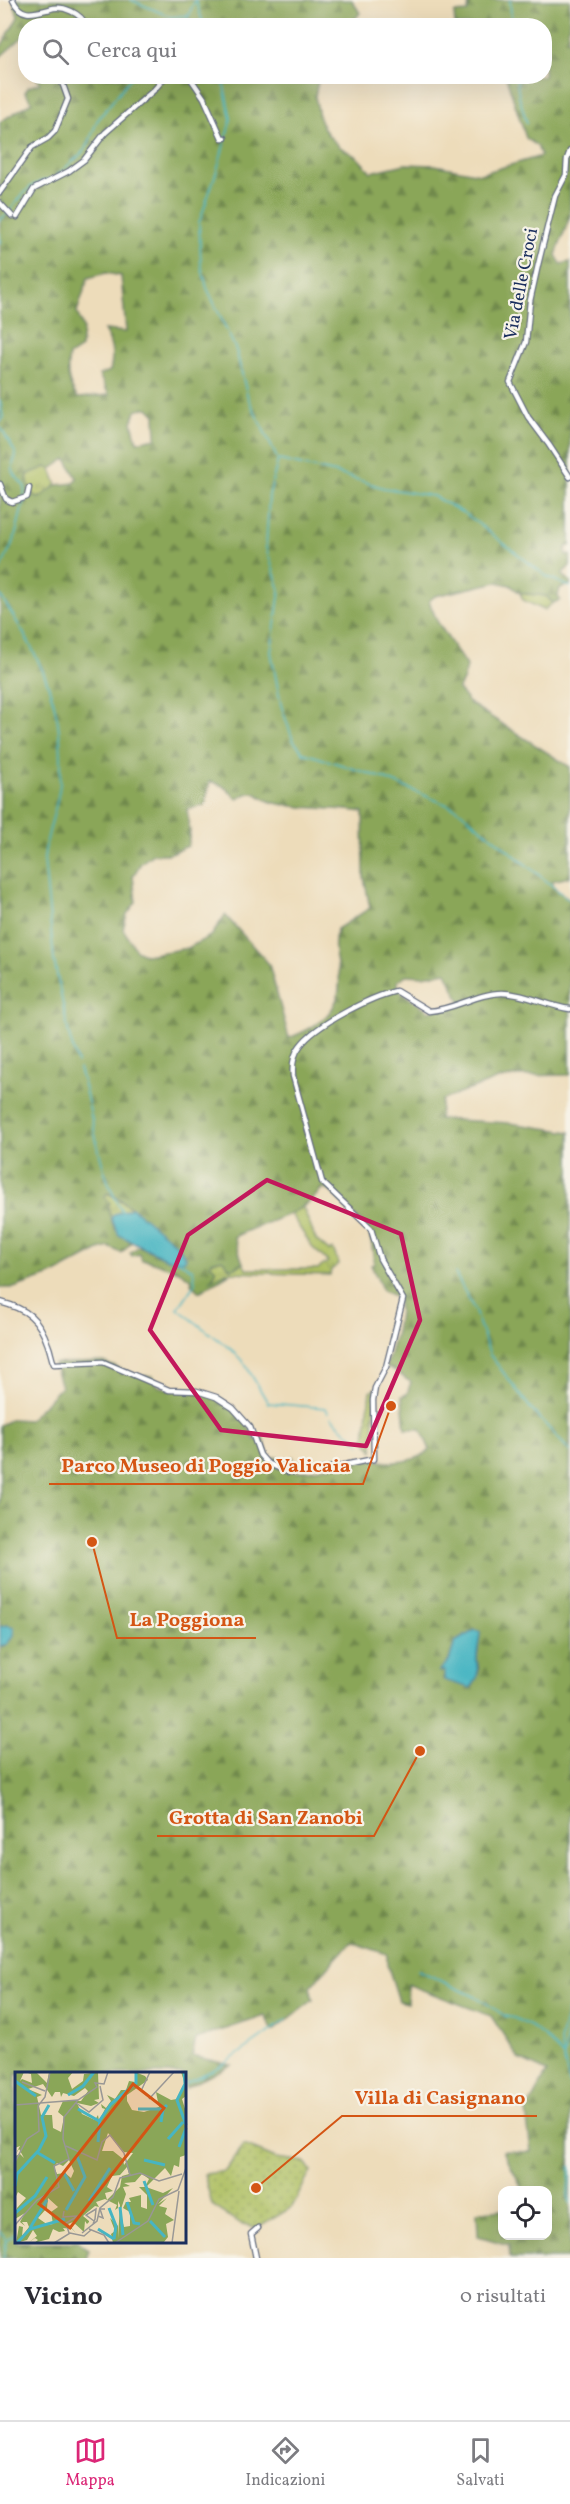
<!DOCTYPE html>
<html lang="it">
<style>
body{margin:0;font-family:Vollkorn,serif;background:#f2f2f3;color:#2b2b33}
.controls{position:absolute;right:18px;bottom:18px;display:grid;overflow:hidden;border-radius:12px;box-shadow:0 6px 24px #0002}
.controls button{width:54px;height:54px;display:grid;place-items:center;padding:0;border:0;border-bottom:2px solid #e1e1e2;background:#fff;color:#2b2b33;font:30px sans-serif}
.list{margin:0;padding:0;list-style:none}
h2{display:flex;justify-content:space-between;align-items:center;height:78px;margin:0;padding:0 24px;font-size:26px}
h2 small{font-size:20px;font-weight:400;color:#7c7c81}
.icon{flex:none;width:33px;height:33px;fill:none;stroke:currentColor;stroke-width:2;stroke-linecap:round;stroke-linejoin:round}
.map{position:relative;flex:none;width:570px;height:2258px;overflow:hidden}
.search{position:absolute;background:#fff;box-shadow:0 6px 24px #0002;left:18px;right:18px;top:18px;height:66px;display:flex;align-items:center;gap:15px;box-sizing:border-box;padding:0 21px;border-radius:24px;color:#7c7c81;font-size:22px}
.sheet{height:162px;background:#fff}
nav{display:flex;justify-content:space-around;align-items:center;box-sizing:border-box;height:84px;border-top:2px solid #e1e1e2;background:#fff;font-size:16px;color:#7c7c81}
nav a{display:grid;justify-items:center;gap:3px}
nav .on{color:#db2777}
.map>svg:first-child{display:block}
.grass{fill:url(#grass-tufts);stroke:#647760;stroke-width:1.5}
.forest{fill:url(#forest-firs);stroke:#526a5b;stroke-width:1.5;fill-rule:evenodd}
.garden{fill:url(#garden-dots);stroke:#647760;stroke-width:1.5}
.water{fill:#47b5c2;stroke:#317290;stroke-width:1.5}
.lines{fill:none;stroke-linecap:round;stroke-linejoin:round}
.stream{stroke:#47b5c2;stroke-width:1.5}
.street-casing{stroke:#646c7e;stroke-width:7}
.street{stroke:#fff;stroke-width:4.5}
.marked{fill:none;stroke:#c2185b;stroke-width:4.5;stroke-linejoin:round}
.labels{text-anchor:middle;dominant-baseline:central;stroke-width:4.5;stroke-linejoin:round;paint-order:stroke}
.street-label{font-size:18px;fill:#1b2f5e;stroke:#f7f3e8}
.inset-river{fill:none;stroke:#47b5c2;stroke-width:3}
.inset-road{fill:none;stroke:#999795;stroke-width:1.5}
.view{fill:#d45514;fill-opacity:0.15;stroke:#d45514;stroke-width:3}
.inset-edge{fill:none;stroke:#1b2f5e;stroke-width:3}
.leader{fill:none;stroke:#d45514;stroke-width:2}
.callout-dot{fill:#d45514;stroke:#f7f3e8;stroke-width:2}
.callout-label{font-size:20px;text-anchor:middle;font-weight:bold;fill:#d45514;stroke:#f7f3e8;stroke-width:4.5;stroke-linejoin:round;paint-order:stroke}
</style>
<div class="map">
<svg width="570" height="2258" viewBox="0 0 570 2258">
<defs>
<pattern id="grass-tufts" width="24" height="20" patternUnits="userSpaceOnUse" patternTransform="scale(1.5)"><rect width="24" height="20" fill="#aebf62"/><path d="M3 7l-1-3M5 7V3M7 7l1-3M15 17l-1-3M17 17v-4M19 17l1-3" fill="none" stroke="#8d9c54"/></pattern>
<pattern id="forest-firs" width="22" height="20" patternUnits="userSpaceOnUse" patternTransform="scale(1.5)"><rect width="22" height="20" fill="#8aa658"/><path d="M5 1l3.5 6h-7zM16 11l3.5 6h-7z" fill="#70884c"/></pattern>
<pattern id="garden-dots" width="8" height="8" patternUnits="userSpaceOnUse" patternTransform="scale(1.5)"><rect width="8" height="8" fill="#aebf62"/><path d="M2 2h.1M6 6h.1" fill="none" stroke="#8d9c54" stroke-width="1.8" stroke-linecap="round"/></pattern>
</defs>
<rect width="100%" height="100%" fill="#f7f3e8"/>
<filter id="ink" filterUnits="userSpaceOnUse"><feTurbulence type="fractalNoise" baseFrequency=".0167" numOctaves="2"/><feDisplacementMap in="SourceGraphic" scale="12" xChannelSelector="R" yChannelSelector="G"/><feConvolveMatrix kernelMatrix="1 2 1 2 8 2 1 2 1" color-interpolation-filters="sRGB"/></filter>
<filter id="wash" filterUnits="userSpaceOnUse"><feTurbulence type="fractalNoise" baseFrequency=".008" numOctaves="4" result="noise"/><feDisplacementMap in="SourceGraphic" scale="24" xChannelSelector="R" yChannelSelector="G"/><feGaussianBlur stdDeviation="1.35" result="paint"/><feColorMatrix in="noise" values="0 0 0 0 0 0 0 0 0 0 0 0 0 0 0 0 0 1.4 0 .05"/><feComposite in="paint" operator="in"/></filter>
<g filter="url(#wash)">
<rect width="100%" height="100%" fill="#eddcba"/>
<g class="grass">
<path d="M46,467L51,469L57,485L43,497H36L30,493L27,476L33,471Z"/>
<path d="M520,593L546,596L553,603L544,610L523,600Z"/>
<path d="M108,1193L132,1208L115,1214L111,1220L104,1197Z"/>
<path d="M302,1205L316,1240L329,1251L333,1249L339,1264L331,1270L330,1275L226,1272L210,1281L213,1268L210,1264L211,1262L222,1259L231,1269L243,1263L246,1269H318L328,1262L312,1247L290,1213Z"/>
<path d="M375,1388L373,1451L365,1439L370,1391Z"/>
</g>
<g class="forest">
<path d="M13,0H352L360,13L350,26H26L25,35L0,57V48L18,17Z"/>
<path d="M469,0H570L568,39L570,40V216L556,255L561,264L570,262V546L566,547V556L570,555V566L562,574L570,581V585L560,588L558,596L560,600L553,603L546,596L520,593L510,585L497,582L435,596L429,601L437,621L467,667L463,681L458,689L469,703L570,767V877L552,881L555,889L570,899V1075L516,1076L496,1080L442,1100L439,1119L510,1123L570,1132V2258H510L509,2245L478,2236L477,2212L502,2209V2236H548V2190H523L503,2151L531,2152L526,2111L547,2072L519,2059L491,2016L407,1984V2003L399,2001L387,1964V1954L351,1942L310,1987L313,2000L273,2031L265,2016L196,2039L192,2056L231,2065L185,2088L184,2074H16V2242H78L89,2249L86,2258H0V1646H4L7,1625L0,1627V1425L12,1419L29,1420L61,1387L54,1364L103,1362L139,1376H153L158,1386C170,1390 182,1390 195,1391C222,1394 245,1416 255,1440L263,1438L270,1460L274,1457L285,1459L293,1457V1460L274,1466L296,1472L374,1459C391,1465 416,1462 430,1450L421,1429H405L402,1396L407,1394L411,1382C401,1377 397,1369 386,1367C390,1352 406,1310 395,1297C392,1294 387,1293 383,1291L371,1265L374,1264C373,1253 372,1236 366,1227L330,1191L322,1188C304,1216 261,1222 234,1237L243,1263L231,1269L222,1259L211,1262L210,1264L217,1270L211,1280L222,1274L231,1273L199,1292L191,1283L192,1280L179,1271L147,1260H142L139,1254L132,1256L130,1253L139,1246L168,1259L176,1245L120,1199L108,1193L104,1197L110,1203L108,1206C112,1225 114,1233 132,1242C127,1245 126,1250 121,1253L109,1247L99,1250L54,1274L14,1288H0V122L32,102L25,92L28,87L40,83L36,77H319L315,96L320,121L328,135L340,147L357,157L371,172L405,164L435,165L480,174L541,156L537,146L526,138L506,77L544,76V26L455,25L454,13L468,12ZM106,273L121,276L126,332L104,330C112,344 114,356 110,371L99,375L109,395L78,398C68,385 66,373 69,356L81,348L83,328L77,312L88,278ZM143,408H148L155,415L156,438L137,442L132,422L136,411ZM66,459L77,478L74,483L57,485L39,498L30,493L27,478L29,474L46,467L51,469ZM210,781L223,786L238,799C256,785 258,799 275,803C304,810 334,807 363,812L364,878L370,908L337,929C332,946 336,958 339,975C343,1011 319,1026 289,1038L269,964L225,915L212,935L188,948L146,955L136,950L123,929L127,914L136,902L133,876L141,863L153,854H169L188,846L190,831L187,809L205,805ZM446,972L461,1003L429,1011L402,993L397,982L406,975L423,976ZM475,1630L479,1631L477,1660L479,1671L473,1686L443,1679L445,1671L440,1672L449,1661L455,1642Z"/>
</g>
<path class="garden" d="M244,2145L276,2158L305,2162L311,2171L292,2207L258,2228L239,2223L212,2205L204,2174L225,2171Z"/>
<g class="water">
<path d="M132,1208L177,1245L186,1257L184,1261L168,1259L119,1235L111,1218L115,1214Z"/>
<path d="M7,1625L14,1627V1635L7,1644L0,1646V1627Z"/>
<path d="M475,1630L480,1632C480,1640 477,1649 477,1657C476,1670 482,1677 470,1688L444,1680L445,1671H439L449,1661L455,1642Z"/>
</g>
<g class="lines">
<g class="stream">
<path d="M131,0L171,17L190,15"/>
<path d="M510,0L512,26"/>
<path d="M196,1L204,26"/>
<path d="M184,26L195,0"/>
<path d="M222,76L231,119L217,170L199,223L201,265L207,288L236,350L248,398L278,460L269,495L266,548L280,590L271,652L281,705L293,740L304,753L383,778L457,809L570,900"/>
<path d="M516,76L519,97L527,123"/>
<path d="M57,175L80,155L88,145L97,121L132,76"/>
<path d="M0,220C22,202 20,186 50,179"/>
<path d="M0,233V243"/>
<path d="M0,400L3,417L0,421"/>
<path d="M0,426L15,452L16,456C8,473 15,474 25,487L24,496"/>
<path d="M279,460L336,473L384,488L433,496L467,515L546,576L570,587"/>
<path d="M0,570L14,541L24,500"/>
<path d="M0,595C40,657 67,706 60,783C58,808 46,832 44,859L54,960L69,1035L77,1063"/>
<path d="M79,1069C95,1117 96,1169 123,1213"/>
<path d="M179,1261L193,1270L195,1283L178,1309L232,1350L245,1364L268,1403L326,1408L328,1413"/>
<path d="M455,1273L474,1309L490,1355L532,1410L570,1451"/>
<path d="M331,1417L360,1444"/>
<path d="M418,1970L480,1999L505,2016L514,2018L530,2026L544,2036L563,2057"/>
<path d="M570,2001L560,2042L570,2086"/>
<path d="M564,2056L570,2016"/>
<path d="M184,2084L223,2065L286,2020"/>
<path d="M570,2167L568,2195L570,2203"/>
<path d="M0,2231L7,2241L3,2258"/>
<path d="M8,2240L16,2233"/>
</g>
</g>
</g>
<g filter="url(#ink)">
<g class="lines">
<defs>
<g id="street">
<path d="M13,0C21,18 34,13 50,9C62,5 82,13 86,26"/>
<path d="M189,76L204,98L222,138H225"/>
<path d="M570,151L567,159L566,175L555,196L538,265L530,301L526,342L510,382L528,417L549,445L570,477"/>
<path d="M0,192L32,147L48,138L55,131L68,99L62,82L64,76"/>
<path d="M0,203L12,216"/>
<path d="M17,217L34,189L69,171L84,160L105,133L154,90L166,76"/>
<path d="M0,484L6,499L12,502L27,497L29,488"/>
<path d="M0,1302C27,1309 39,1318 48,1345C51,1352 51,1358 54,1364L103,1362L169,1390L197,1391L216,1397L233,1408L250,1427L260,1455L267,1463L288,1472L320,1470L374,1459L373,1400L375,1388L386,1367L403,1299L380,1259L371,1229L322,1182L293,1076C292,1065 293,1055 300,1046C316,1024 371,997 396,991L429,1011C454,1010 477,993 502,993C525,993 547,1006 570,1009"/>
<path d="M256,2258L251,2234L258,2228"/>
</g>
</defs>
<use href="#street" class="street-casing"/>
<use href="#street" class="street"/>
</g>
</g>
<path class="marked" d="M267,1180L401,1234L420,1320L366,1446L221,1430L150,1330L188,1235Z"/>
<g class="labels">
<g class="street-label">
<text transform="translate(522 284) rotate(-79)">Via delle Croci</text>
</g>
</g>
<g transform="translate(15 2072)">
<rect width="171" height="171" fill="#eddcba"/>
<path d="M0,0H9L5,9L7,7L17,11L16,2L10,0H21L32,11L34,0H58L53,6L57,17L68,9L69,2L83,0L84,27L79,28L84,31L76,34L62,31L67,42L80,48L83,43L84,49L90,37L87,36L86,32L91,36L96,29L92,23L100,27L106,18H111L114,9L120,10V0L130,4L133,8L112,23V29L117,38L129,40L144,35L141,20L156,28L162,27L170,12L166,0H169L171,24L167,27L171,40V83L165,85L164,95L159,93L156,104L150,96L131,115L148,121L158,116L143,132L152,126L144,134L152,136L150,142L159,148L151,152L153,165L149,170L98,171L96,162L100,159L95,146L103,154V166L105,133L103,129V136L100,138L102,133L90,127L81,130L84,135L80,134L68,144L74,149V150L72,152L70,149L69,160L58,150L53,152L61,161L57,157L48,156L50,159L44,160L38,157L34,167L19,171L23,168L20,166L13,171L22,164L18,158L12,168L1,171L4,154L8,155L7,164L14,155L12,150H7L10,154L5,150L10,141L0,147L2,136L11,126L3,120L0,126V84L5,82L9,86L4,77L0,83L5,74L0,76ZM28,12L37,25L40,20H45L46,25L48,21L59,24L70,16L73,19L66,29H48L43,40L49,45L46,60L38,56L37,43H26L22,25L27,23L13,17ZM93,61L109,80L118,81L109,93L108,87L98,79H87ZM54,88L59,99L56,106L50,101L42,102L39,95L42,91L48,94ZM112,95L114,102L107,104L105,115L92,128L90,121L98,119L92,115L97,104L105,103ZM127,102L134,107L130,115H124L132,123V137L126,135V123L114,126L116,130H111L108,136L115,140V154L109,155L105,140L111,122L108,115L115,114L109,111L120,110ZM33,126L43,135L36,140L38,152L33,153L23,146L32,136Z" fill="#8aa658" fill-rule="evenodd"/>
<path class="inset-river" d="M169,0L170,12L162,28L171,53M0,9L21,24M53,23L68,14L79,0M63,37L84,49M123,37H148M146,50L148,37L152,33M153,67L168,50M83,70L85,48L96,32L121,11V0M164,75L171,56M23,81L40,91M129,88L150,93M49,101L59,119M129,109L138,133M0,114L2,102L24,78L31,64L27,45L34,33M74,129L95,96M112,130L119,151L125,152M105,135L108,163M94,136L101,154L99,167M51,138L70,105L62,84M0,141L20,124L32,105M135,149L150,165M15,156L32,128M83,157L99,167M2,171L15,157L50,147"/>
<path class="inset-road" d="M7,10L30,19M126,19L135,0M134,27L159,0M61,31L74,40L88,28L85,14M0,33L63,28L82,15L80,11L89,12L93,0M51,74L82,88L87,70L95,63L109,81L115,103M0,90L12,67L24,59L23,34L30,25L35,0M49,139L48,145L62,144M83,144L88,146L85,137H90M78,152L80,147L81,137L71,143L79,149M0,153L22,128L44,115L39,94L54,87L48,67L49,45L63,28M74,157L89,163L94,171M54,161L51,151L63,144M67,161L82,149L85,136L98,125L105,106L125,101L144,109L167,102M39,171L55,161L69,164L76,158M100,171L133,149L144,127L163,118L171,96M157,171L164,119"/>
<path class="view" d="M118,12L149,36L55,156L24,132Z"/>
<rect width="171" height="171" class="inset-edge"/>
</g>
<path class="leader" d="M391 1406L363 1484H49M92 1542L117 1638H256M420 1751L374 1836H157M256 2188L342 2116H537"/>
<g class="callout-dot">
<circle cx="391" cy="1406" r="6"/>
<circle cx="92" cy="1542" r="6"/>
<circle cx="420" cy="1751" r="6"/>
<circle cx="256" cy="2188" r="6"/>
</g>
<g class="callout-label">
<text x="206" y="1472">Parco Museo di Poggio Valicaia</text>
<text x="187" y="1626">La Poggiona</text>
<text x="266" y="1824">Grotta di San Zanobi</text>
<text x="440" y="2104">Villa di Casignano</text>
</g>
</svg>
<div class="controls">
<button><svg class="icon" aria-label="locate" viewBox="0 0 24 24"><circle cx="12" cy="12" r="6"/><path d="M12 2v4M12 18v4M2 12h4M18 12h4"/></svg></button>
</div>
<div class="search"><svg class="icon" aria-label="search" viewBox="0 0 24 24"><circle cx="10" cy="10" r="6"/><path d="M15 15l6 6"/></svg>Cerca qui</div>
</div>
<section class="sheet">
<h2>Vicino<small>0 risultati</small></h2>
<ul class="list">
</ul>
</section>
<nav>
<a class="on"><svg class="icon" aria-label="map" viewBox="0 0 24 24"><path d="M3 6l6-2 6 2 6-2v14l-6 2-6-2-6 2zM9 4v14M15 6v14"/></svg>Mappa</a>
<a><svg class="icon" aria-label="directions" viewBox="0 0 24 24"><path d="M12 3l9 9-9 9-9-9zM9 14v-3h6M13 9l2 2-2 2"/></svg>Indicazioni</a>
<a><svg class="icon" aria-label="saved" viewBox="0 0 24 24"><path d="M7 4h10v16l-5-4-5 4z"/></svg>Salvati</a>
</nav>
